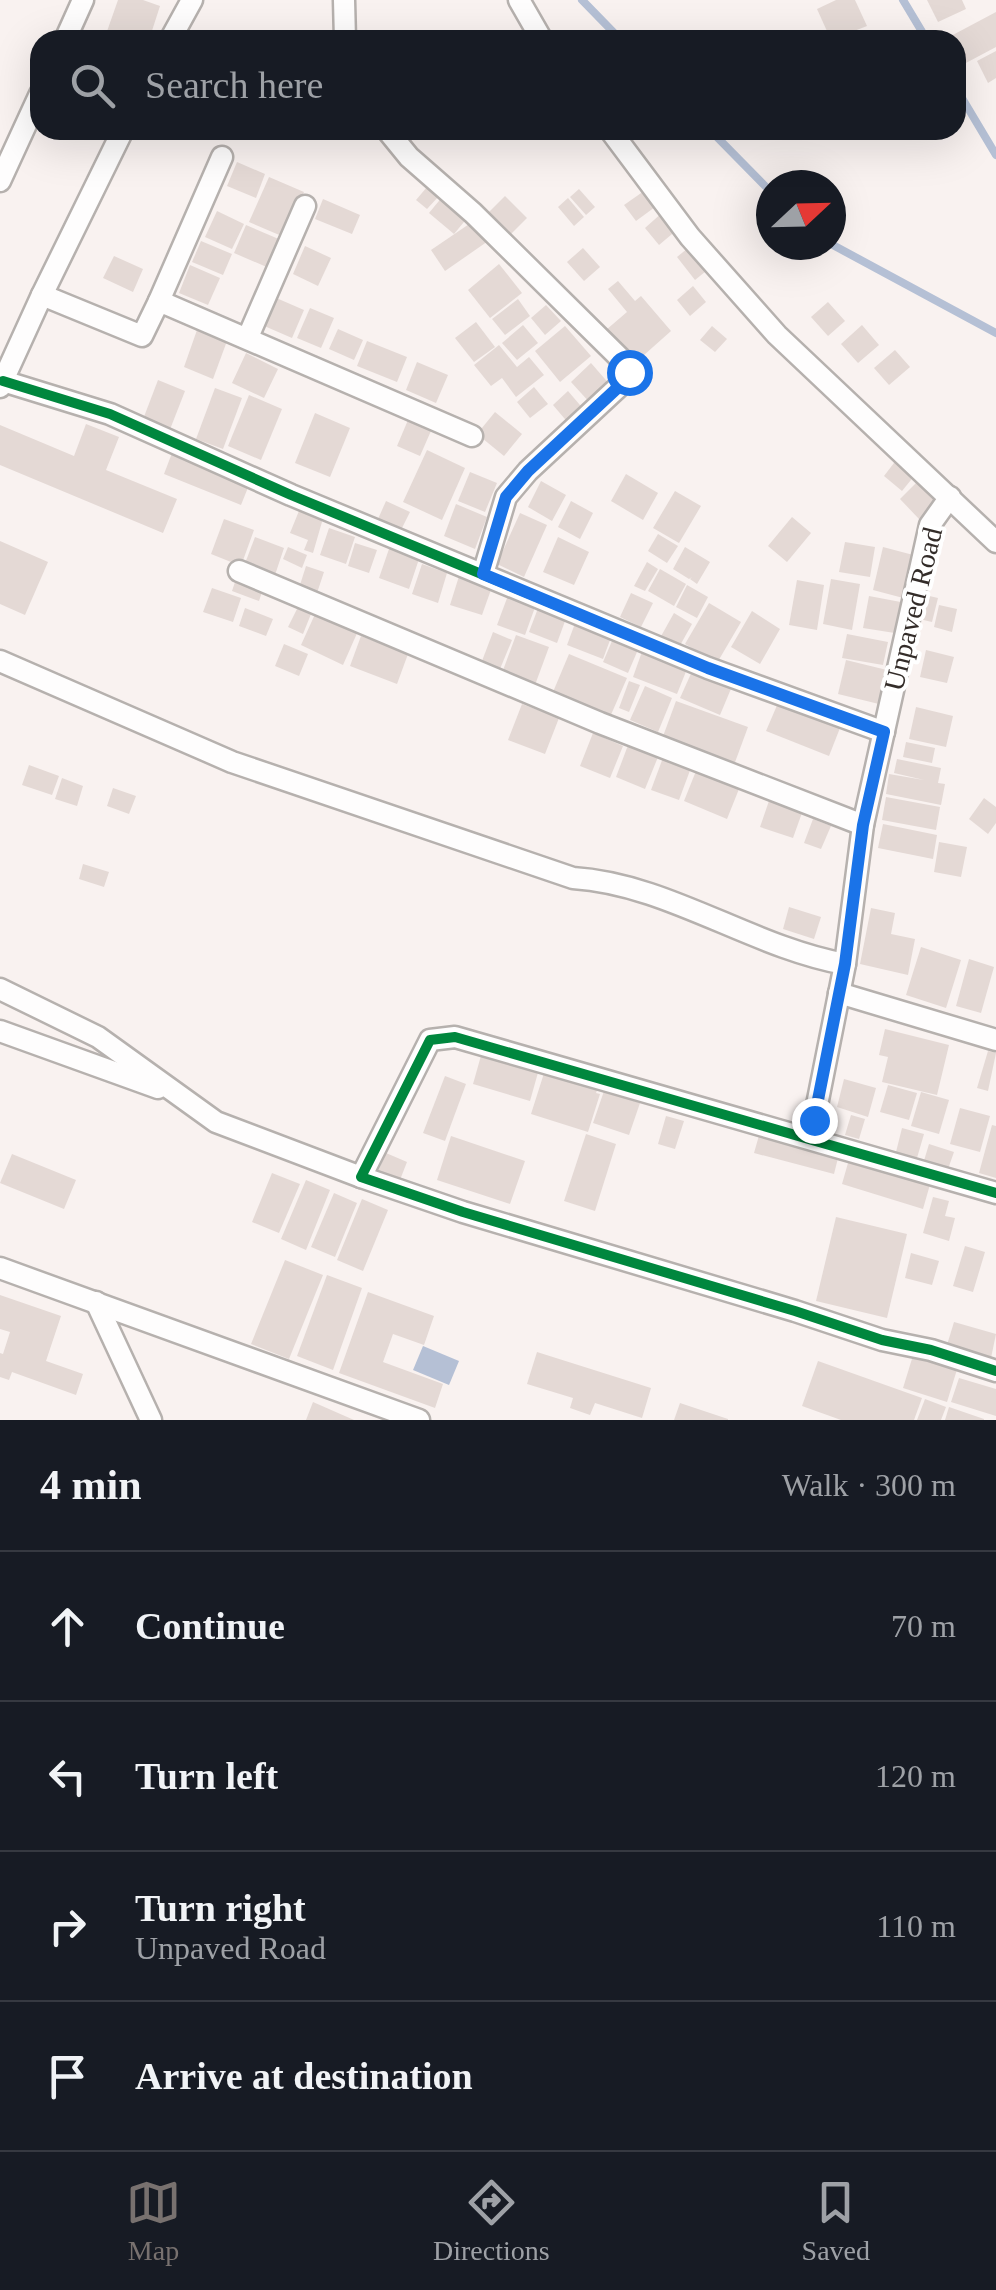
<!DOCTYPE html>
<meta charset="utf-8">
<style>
body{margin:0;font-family:"Times New Roman",serif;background:#242831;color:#f1f3f6}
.compass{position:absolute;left:756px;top:170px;width:90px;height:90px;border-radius:50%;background:#171b24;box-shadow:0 10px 40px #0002;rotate:68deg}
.stop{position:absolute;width:30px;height:30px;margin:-22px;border:8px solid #1a73e8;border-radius:50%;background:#fff}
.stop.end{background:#1a73e8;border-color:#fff;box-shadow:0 2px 10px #0008}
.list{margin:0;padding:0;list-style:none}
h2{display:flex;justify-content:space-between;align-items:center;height:130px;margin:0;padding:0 40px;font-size:42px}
h2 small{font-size:32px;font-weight:400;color:#9ea1a6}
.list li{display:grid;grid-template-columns:65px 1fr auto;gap:30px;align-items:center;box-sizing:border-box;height:150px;padding:0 40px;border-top:2px solid #363941}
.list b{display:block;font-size:38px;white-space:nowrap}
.list p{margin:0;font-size:32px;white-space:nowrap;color:#9ea1a6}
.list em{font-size:32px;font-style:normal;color:#9ea1a6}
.icon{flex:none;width:55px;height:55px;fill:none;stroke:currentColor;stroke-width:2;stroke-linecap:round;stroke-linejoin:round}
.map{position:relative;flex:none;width:996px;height:1420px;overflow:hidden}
.search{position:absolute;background:#171b24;box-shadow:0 10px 40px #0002;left:30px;right:30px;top:30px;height:110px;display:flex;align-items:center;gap:25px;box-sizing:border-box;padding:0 35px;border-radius:30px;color:#9ea1a6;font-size:38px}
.sheet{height:730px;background:#171b24}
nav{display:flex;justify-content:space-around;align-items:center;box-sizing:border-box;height:140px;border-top:2px solid #363941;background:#171b24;font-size:28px;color:#9ea1a6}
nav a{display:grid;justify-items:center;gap:5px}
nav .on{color:#78716f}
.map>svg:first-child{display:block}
.water{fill:#b5c0d5}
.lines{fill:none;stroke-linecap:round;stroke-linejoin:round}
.stream{stroke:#b5c0d5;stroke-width:8}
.building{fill:#e4d9d5}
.minor-casing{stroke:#b6b1ae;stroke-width:25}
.minor{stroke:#fefdfd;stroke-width:20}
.cycleway-casing{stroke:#fff;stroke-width:16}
.cycleway{stroke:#00873e;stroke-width:10}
.route{stroke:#1a73e8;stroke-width:12}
.labels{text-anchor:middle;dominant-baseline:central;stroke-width:8;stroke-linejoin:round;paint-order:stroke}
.street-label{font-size:28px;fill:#332c29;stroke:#fff}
</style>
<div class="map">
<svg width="996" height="1420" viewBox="0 0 996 1420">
<rect width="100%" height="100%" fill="#f9f2f0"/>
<path class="water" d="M423,1346L459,1361L449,1385L413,1370Z"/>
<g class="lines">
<g class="stream">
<path d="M582,0L621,40"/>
<path d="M903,0L927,40"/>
<path d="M956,88L996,155"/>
<path d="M710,130L771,192"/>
<path d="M831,244L996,333"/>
</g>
</g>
<g class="building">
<path d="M118,0H143L160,6L149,40H115L105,37Z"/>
<path d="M836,0H855L867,26L831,40L817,9Z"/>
<path d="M927,0H962L966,9L938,22Z"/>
<path d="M996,12V47L964,64L956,50V40L949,37Z"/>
<path d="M996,51V78L988,83L977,61Z"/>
<path d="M237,162L265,174L256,198L227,186Z"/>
<path d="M269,177L304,192L284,237L249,222Z"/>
<path d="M427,187L439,196L427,209L416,200Z"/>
<path d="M579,189L595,207L586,215L570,197Z"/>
<path d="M644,191L655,207L636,221L624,205Z"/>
<path d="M443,196L468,217L454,234L429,213Z"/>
<path d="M505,196L527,218L506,239L484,217Z"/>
<path d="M568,198L584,217L574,226L558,207Z"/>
<path d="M323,199L360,215L352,234L315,219Z"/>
<path d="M217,211L244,224L232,249L205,237Z"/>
<path d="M663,212L678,229L659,245L645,228Z"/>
<path d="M478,218L491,239L445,271L431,250Z"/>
<path d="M246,225L281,240L269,268L234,253Z"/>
<path d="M201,241L232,254L223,275L192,262Z"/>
<path d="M693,244L711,267L695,280L677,257Z"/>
<path d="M305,246L331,258L318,286L293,274Z"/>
<path d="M583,248L600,267L584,281L567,262Z"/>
<path d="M114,256L143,269L133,292L103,278Z"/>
<path d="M499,264L522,293L490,318L468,290Z"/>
<path d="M190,265L220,278L208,305L179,293Z"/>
<path d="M618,281L635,301L641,296L671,331L635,363L606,330L627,312L608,289Z"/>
<path d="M693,286L706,302L690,316L677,300Z"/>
<path d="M274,297L304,310L292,338L262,325Z"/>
<path d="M518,299L530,316L505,335L492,319Z"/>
<path d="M828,302L845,321L828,336L811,317Z"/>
<path d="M546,305L561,321L545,335L531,318Z"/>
<path d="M310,308L334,318L321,348L297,338Z"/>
<path d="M476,322L495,347L474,362L455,338Z"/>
<path d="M523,325L538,343L517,360L502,343Z"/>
<path d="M862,325L879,345L858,363L841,344Z"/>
<path d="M565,326L591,356L560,382L535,351Z"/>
<path d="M712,326L727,339L715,352L700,340Z"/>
<path d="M338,329L363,340L354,360L329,349Z"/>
<path d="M197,330L227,341L213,379L184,367Z"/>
<path d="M367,341L407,357L397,382L357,366Z"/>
<path d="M499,345L517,367L529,357L544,375L516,397L502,378L491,386L474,365Z"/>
<path d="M895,350L910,367L889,385L874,368Z"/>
<path d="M246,353L278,369L264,398L232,383Z"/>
<path d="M417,362L448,375L436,403L406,390Z"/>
<path d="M591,363L611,386L591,404L571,382Z"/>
<path d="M158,380L185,391L169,432L142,422Z"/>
<path d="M534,387L548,404L530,418L517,402Z"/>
<path d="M215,388L242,398L223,449L196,439Z"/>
<path d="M568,391L585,411L570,425L553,405Z"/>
<path d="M249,395L282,409L261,460L228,446Z"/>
<path d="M495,412L522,434L504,456L477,434Z"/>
<path d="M315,413L350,428L330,477L295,463Z"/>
<path d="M411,413L434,424L420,456L397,446Z"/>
<path d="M86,424L119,437L106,470L177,499L163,533L0,465V425L74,456Z"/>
<path d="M427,450L465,468L442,520L403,502Z"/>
<path d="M172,453L249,485L241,505L164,474Z"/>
<path d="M897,459L915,475L902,491L884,476Z"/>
<path d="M470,472L497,483L485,512L458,501Z"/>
<path d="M626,474L658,493L643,520L611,501Z"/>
<path d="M920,479L940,499L920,520L900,499Z"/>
<path d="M541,481L566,495L552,521L528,507Z"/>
<path d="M675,491L701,506L679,543L653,528Z"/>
<path d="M386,501L410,512L401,530L378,519Z"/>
<path d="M571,501L593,513L580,539L558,527Z"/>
<path d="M456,504L487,517L475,549L444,536Z"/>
<path d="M301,506L324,515L313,553L304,550L308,540L290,533Z"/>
<path d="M520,513L547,525L524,577L497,564Z"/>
<path d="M792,517L811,533L787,562L768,546Z"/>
<path d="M224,519L254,530L241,566L211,554Z"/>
<path d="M329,528L355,537L346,564L320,555Z"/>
<path d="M658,534L678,546L667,563L648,551Z"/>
<path d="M255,537L284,548L274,578L244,566Z"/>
<path d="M558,537L589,552L574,585L543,572Z"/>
<path d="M0,541L48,562L25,615L0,604Z"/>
<path d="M845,542L875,547L870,577L839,572Z"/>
<path d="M355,543L377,550L369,573L348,566Z"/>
<path d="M390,546L420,556L409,589L379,578Z"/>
<path d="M288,547L307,555L302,568L283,559Z"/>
<path d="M685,547L710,562L697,584L690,579L692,577L689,579L673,569Z"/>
<path d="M883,547L917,556L907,599L873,590Z"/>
<path d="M647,562L658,569L645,591L634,586Z"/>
<path d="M422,564L447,573L438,603L412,594Z"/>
<path d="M306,566L324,572L317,593L299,588Z"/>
<path d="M660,569L686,584L674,606L648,591Z"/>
<path d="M460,573L493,584L482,615L450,605Z"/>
<path d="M831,579L860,584L852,630L823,624Z"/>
<path d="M797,580L824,585L817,630L789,625Z"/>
<path d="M235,582L262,592L259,601L232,591Z"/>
<path d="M687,585L708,597L697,618L676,607Z"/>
<path d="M212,588L241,598L233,622L203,612Z"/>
<path d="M510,590L538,599L525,635L497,625Z"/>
<path d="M631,593L653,603L641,627L620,617Z"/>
<path d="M921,594L938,598L932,622L915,618Z"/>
<path d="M869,596L906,603L901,634L863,628Z"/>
<path d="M540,603L568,613L557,643L529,632Z"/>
<path d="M709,603L741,622L717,663L685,644Z"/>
<path d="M939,605L957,609L952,632L934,627Z"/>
<path d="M298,607L311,614L303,634L288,627Z"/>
<path d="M245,608L273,619L266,636L239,626Z"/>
<path d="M752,611L780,629L760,664L731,647Z"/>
<path d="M316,612L358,631L343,665L301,645Z"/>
<path d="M674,613L692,624L678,649L660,638Z"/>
<path d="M577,618L613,632L603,659L567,645Z"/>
<path d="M493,632L512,640L500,669L482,661Z"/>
<path d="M615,634L640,645L628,673L603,662Z"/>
<path d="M847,634L888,642L883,665L842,658Z"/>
<path d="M516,635L549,647L535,685L502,673Z"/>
<path d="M361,636L408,654L397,684L350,666Z"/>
<path d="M284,644L308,654L299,676L275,666Z"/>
<path d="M644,646L689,664L677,694L633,677Z"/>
<path d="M926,650L954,657L947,683L920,677Z"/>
<path d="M569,654L627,678L610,717L553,692Z"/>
<path d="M846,660L891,671L883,705L838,694Z"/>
<path d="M694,667L733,684L720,715L680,698Z"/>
<path d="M629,681L640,685L629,712L619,708Z"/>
<path d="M645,686L672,698L658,732L630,720Z"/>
<path d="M676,701L748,727L734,765L662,739Z"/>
<path d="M778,703L840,728L829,756L766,731Z"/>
<path d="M522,704L559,718L545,754L508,740Z"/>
<path d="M916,707L953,716L946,747L909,739Z"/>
<path d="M593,733L623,746L610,778L580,766Z"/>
<path d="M630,740L660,752L645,789L616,777Z"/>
<path d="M906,742L935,748L932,763L903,757Z"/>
<path d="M664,755L692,765L679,800L651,790Z"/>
<path d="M897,759L941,768L938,783L945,784L941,805L886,794L889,774L924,780L894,773Z"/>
<path d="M29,765L59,776L52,795L22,785Z"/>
<path d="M696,771L739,789L727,819L684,801Z"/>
<path d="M62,778L83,786L77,806L55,799Z"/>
<path d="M113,788L136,796L129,814L107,806Z"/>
<path d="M886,797L940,807L936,830L882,820Z"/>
<path d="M770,798L803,810L793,838L760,827Z"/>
<path d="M984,798L996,807V823L988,834L969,819Z"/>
<path d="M813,819L831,826L821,849L804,843Z"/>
<path d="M883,824L937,835L933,859L878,848Z"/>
<path d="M939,842L967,847L961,877L934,872Z"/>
<path d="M83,864L109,872L104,887L79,879Z"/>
<path d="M789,907L821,917L814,939L783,929Z"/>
<path d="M871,908L895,913L891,934L915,939L908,975L860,964Z"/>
<path d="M921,947L961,960L946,1008L906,995Z"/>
<path d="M969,959L994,967L981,1013L956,1006Z"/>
<path d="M885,1029L949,1045L937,1095L882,1082L888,1057L879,1055Z"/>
<path d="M988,1051L996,1053L988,1091L977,1088Z"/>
<path d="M482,1052L539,1069L530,1101L473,1084Z"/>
<path d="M545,1070L600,1082L596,1093L600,1094L588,1132L531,1114Z"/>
<path d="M445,1076L466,1084L445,1141L423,1133Z"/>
<path d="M844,1079L876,1088L868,1117L837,1107Z"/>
<path d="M888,1085L917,1093L909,1120L880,1112Z"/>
<path d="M604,1091L640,1103L629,1135L593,1123Z"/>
<path d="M921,1092L949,1100L939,1134L911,1126Z"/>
<path d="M960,1108L990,1116L980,1152L950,1144Z"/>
<path d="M851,1115L865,1119L859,1139L845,1135Z"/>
<path d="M666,1116L684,1121L675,1149L658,1144Z"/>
<path d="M992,1125L996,1126V1178L979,1173Z"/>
<path d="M902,1128L924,1134L917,1158L896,1152Z"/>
<path d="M760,1132L839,1154L834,1174L754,1153Z"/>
<path d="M586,1134L616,1144L595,1211L564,1201Z"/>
<path d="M451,1136L525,1161L510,1204L437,1180Z"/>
<path d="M929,1144L954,1152L947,1172L923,1164Z"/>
<path d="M386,1153L407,1162L398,1185L376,1176Z"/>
<path d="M12,1154L76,1180L64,1209L0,1183Z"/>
<path d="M850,1156L931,1181L923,1209L842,1184Z"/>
<path d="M272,1173L300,1184L279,1233L252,1222Z"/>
<path d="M306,1180L330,1190L306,1250L281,1239Z"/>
<path d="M334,1193L357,1203L335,1257L311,1247Z"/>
<path d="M933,1197L949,1201L945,1216L955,1218L949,1241L923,1233Z"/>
<path d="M362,1199L388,1210L363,1271L337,1260Z"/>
<path d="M836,1217L907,1234L887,1318L816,1301Z"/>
<path d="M965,1246L985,1252L973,1292L953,1286Z"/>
<path d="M911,1253L939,1261L932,1285L905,1278Z"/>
<path d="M285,1260L323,1275L289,1359L251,1344Z"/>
<path d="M327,1275L362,1288L333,1370L297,1356Z"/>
<path d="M368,1292L434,1316L424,1345L393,1334L383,1362L443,1384L435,1408L339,1373Z"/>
<path d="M0,1295L61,1316L46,1361L83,1374L76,1395L12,1372L9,1380L0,1377V1353L3,1354L10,1332L0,1329Z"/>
<path d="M954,1322L996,1334L991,1358L947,1345Z"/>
<path d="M915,1349L959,1363L947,1402L903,1388Z"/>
<path d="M537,1352L651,1388L642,1418L595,1403L590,1415L570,1408L573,1398L527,1384Z"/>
<path d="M818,1361L922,1398L914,1420H841L802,1406Z"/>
<path d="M959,1378L996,1389V1416L951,1402Z"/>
<path d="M925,1399L946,1407L941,1420H917Z"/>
<path d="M313,1402L354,1420H306Z"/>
<path d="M680,1403L728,1419V1420H674Z"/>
<path d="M949,1407L984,1419V1420H945Z"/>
</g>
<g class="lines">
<defs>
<g id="minor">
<path d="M344,0L345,40"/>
<path d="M519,0L542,40"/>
<path d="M65,40L83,0"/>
<path d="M170,40L192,0"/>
<path d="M387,130L409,157L473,213L628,366L627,379L528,471L506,497L483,574"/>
<path d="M610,130L690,237L777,335L996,542"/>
<path d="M0,181L40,94"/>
<path d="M42,295L123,130"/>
<path d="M159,301L222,157"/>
<path d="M248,337L305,206"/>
<path d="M3,381L110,414L291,495L708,668L884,732"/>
<path d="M0,387L42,295L142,336L159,301L472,436"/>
<path d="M239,571L600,723L863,825"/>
<path d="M0,661L232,762L573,878C668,884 751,947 845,964"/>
<path d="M0,989L98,1037L216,1122L361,1177"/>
<path d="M839,993L996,1040"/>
<path d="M0,1031L158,1088"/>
<path d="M807,1137L814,1120L845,964L863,825L930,525L950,497"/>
<path d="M996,1193L455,1037L430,1040L361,1177L463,1212L795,1311L882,1340L931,1350L996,1371"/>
<path d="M0,1268L419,1420"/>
<path d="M96,1302L151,1420"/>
</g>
</defs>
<use href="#minor" class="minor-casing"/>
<use href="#minor" class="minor"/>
<defs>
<g id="cycleway">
<path d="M3,381L110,414L291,495L708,668L884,732"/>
<path d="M996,1193L455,1037L430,1040L361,1177L463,1212L795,1311L882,1340L931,1350L996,1371"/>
</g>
</defs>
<use href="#cycleway" class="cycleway-casing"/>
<use href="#cycleway" class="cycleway"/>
</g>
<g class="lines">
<path class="route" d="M629,372L627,379L528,471L506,497L483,574L708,668L884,732L863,825L845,964L814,1120"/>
</g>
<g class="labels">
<g class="street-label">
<text transform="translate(913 609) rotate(-76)">Unpaved Road</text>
</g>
</g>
</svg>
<svg class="compass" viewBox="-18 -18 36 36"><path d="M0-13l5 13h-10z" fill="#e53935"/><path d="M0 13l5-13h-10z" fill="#9ea1a6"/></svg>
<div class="stop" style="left:629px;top:372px"></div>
<div class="stop end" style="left:814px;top:1120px"></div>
<div class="search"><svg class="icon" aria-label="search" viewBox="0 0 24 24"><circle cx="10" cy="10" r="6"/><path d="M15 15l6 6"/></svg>Search here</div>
</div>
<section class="sheet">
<h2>4 min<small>Walk · 300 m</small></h2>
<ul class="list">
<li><svg class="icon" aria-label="ahead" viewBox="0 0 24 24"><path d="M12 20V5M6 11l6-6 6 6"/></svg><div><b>Continue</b></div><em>70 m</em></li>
<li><svg class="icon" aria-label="left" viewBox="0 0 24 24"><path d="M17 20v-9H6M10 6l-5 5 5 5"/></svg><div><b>Turn left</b></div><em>120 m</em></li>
<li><svg class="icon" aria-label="right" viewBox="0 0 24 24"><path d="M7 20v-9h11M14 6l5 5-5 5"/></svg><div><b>Turn right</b><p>Unpaved Road</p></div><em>110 m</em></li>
<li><svg class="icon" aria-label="arrive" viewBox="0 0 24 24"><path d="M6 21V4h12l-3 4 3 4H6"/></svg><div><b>Arrive at destination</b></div></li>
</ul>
</section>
<nav>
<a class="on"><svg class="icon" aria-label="map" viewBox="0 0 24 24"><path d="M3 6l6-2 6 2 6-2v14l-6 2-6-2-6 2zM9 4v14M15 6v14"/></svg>Map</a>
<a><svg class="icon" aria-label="directions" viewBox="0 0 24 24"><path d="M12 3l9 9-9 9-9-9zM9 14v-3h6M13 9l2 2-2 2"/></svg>Directions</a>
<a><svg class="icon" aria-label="saved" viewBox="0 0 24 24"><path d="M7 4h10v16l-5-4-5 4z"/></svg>Saved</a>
</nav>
